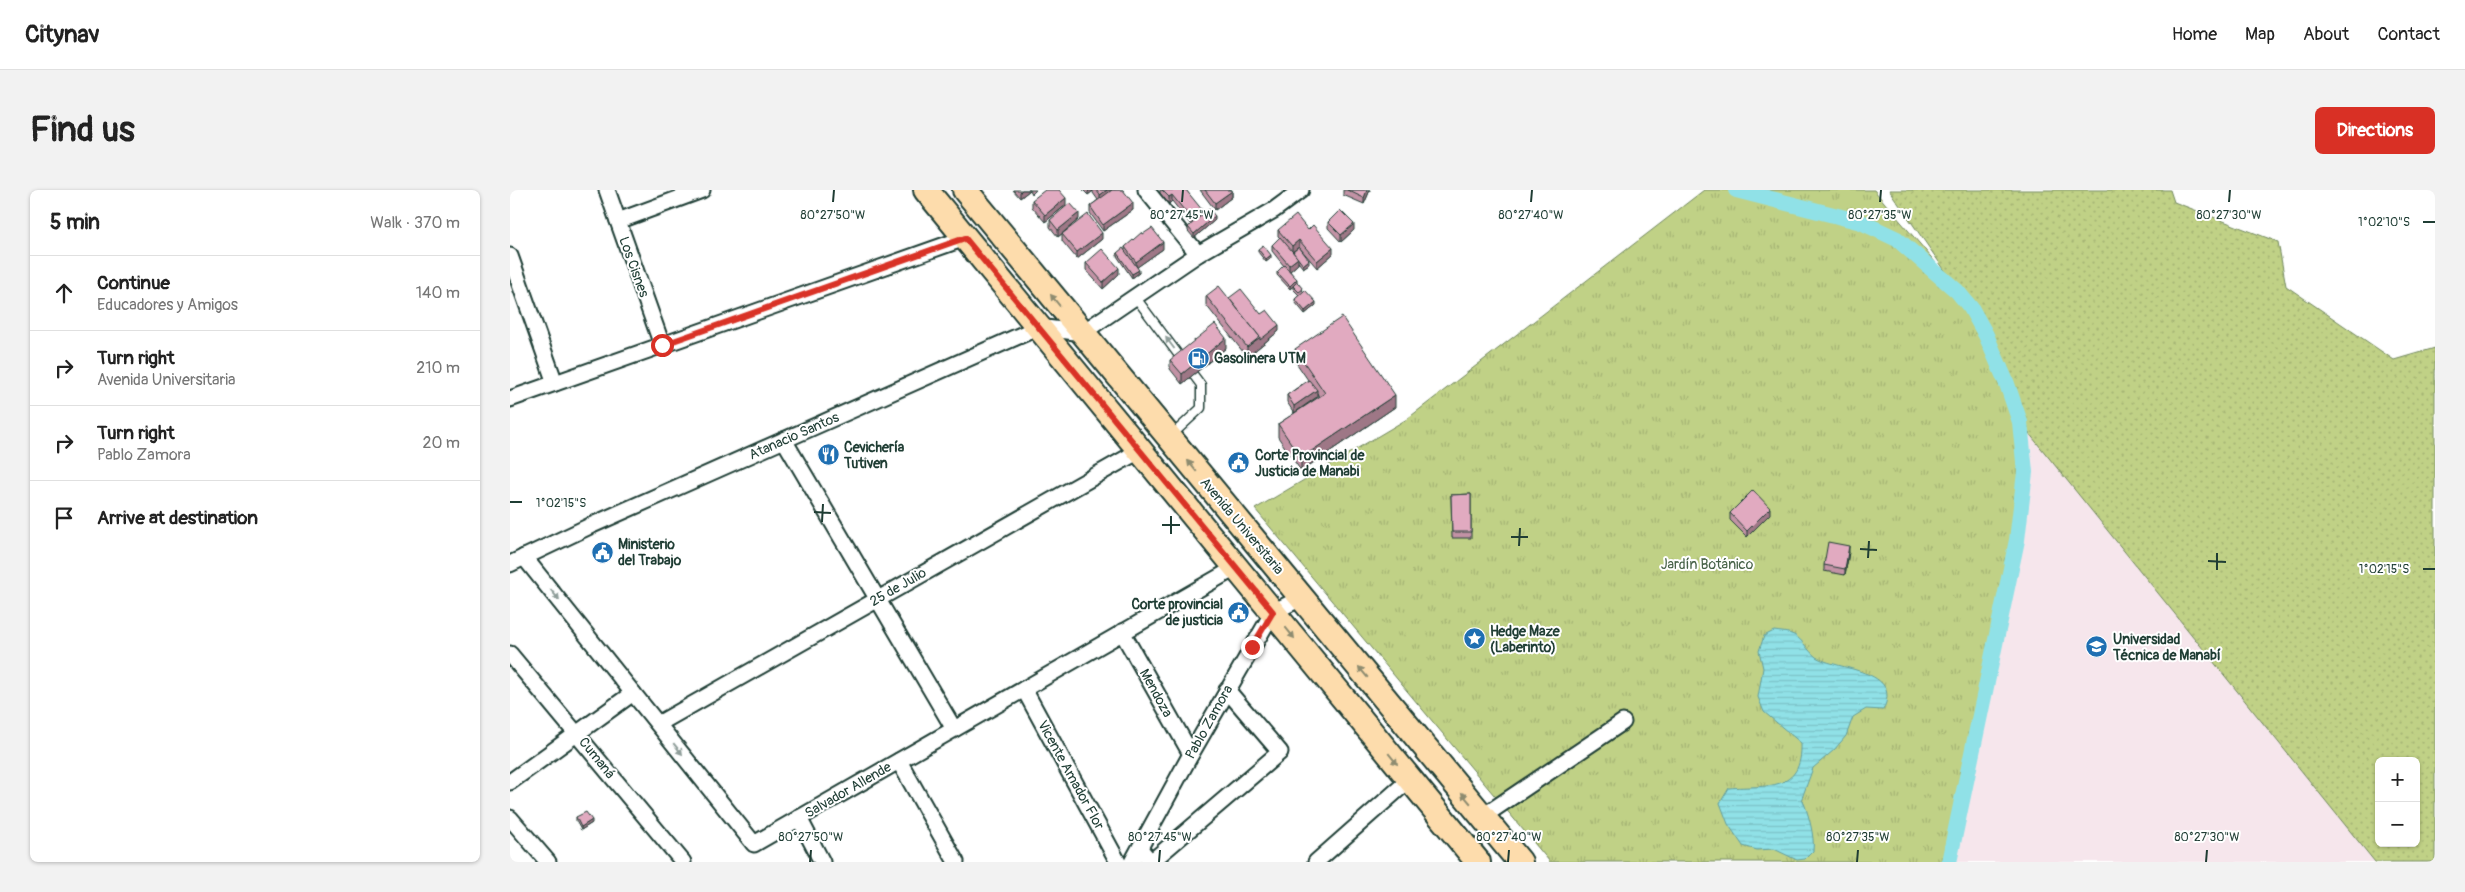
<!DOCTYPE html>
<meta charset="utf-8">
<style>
body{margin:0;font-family:Pangolin,sans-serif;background:#f2f2f2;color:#222}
.controls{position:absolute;right:15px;bottom:15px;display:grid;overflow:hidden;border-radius:8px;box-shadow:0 1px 4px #0004}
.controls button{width:45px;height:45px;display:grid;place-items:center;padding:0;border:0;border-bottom:1px solid #e0e0e0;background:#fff;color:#222;font:25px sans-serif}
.stop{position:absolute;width:15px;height:15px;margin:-11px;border:4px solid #d93025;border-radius:50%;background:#fff}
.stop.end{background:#d93025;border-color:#fff;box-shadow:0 1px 5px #0008}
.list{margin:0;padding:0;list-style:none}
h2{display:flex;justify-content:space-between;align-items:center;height:65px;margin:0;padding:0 20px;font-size:21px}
h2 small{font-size:16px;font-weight:400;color:#767676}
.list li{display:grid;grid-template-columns:32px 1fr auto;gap:15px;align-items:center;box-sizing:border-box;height:75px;padding:0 20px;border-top:1px solid #e0e0e0}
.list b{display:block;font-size:19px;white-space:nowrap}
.list p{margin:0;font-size:16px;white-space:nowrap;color:#767676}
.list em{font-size:16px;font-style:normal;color:#767676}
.icon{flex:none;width:28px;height:28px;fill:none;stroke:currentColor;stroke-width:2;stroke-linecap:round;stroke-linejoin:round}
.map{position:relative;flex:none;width:1925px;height:672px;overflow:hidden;border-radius:8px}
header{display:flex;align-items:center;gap:30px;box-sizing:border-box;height:70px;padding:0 25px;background:#fff;border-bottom:1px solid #e0e0e0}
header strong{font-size:24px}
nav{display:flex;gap:28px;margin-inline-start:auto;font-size:18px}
.intro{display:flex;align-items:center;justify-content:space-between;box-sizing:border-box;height:120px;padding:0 30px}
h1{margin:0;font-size:35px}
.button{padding:12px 22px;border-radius:8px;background:#d93025;color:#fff;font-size:18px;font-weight:700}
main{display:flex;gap:30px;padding:0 30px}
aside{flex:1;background:#fff;border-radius:8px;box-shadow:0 1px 4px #0004}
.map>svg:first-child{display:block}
.built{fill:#f6e6ec}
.grass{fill:url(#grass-dots);stroke:#70875d;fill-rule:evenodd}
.park{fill:url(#park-tufts);stroke:#70875d}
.water{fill:url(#water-rules);stroke:#639f9f}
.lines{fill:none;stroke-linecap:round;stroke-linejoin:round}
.canal{stroke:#90e1e7;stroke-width:16}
.lane-casing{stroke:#1f3d34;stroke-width:11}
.street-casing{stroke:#1f3d34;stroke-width:19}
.primary-casing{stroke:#1f3d34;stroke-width:28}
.lane{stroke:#fff;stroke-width:8}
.street{stroke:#fff;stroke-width:15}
.primary{stroke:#fddcac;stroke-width:24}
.wall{fill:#c292a5;stroke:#1f3d34}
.shaded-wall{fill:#9e7786;stroke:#1f3d34}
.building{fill:#e1aac0;stroke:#1f3d34}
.oneway{fill:#8e8c70}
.oneway2{fill:#8f9e9a}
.route{stroke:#d93025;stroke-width:6}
.ticks{fill:none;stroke:#1f3d34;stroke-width:2}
.labels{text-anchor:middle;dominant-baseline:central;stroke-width:4;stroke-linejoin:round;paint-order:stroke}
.street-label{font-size:14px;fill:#1f3d34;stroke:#fff}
.poi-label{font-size:14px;font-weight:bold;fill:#1f3d34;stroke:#fff;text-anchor:start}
.park-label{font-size:14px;fill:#476248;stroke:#fff}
.ticks-label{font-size:12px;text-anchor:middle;fill:#1f3d34;stroke:#fff;stroke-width:4;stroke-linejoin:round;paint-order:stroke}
</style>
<header>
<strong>Citynav</strong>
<nav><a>Home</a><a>Map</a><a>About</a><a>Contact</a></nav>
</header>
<div class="intro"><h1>Find us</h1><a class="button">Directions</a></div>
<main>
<aside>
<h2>5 min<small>Walk · 370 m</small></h2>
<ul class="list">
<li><svg class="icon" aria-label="ahead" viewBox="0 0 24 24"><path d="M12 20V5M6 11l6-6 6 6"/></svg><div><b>Continue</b><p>Educadores y Amigos</p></div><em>140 m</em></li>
<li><svg class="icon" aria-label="right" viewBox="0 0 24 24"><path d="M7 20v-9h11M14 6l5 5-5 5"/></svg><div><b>Turn right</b><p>Avenida Universitaria</p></div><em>210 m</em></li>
<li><svg class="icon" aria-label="right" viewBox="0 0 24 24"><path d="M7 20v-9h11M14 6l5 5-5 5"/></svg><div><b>Turn right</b><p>Pablo Zamora</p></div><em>20 m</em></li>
<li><svg class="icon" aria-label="arrive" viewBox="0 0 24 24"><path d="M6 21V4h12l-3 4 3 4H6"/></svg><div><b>Arrive at destination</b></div></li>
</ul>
</aside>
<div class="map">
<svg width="1925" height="672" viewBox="0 0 1925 672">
<defs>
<pattern id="grass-dots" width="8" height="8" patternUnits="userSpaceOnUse" patternTransform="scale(1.25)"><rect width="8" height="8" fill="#c0d186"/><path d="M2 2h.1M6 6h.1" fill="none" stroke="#a5b474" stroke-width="1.8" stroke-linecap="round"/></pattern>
<pattern id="park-tufts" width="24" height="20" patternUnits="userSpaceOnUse" patternTransform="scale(1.25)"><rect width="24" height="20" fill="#c0d186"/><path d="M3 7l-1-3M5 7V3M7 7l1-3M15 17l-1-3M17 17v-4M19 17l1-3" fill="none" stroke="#a5b474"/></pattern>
<pattern id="water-rules" width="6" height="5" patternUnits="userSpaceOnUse" patternTransform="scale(1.25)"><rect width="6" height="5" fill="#90e1e7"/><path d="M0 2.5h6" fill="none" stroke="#7cc2c7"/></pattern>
</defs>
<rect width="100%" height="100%" fill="#fff"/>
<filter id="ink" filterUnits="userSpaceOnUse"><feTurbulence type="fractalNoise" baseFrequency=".02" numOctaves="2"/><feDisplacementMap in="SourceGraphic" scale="10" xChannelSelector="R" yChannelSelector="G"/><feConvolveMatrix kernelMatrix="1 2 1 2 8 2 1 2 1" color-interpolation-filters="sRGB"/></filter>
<g filter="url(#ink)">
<path class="built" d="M1510,232L1865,672H1439L1507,350L1514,304V260Z"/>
<path class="grass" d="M1379,0H1660L1664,12L1768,52L1776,96L1884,170L1925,158V672H1865L1510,232L1497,194L1476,145L1461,118ZM1869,571H1906V653H1869Z"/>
<path class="park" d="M1194,0H1364C1396,39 1431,76 1460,117C1481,147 1500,195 1510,231C1530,304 1494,410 1478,483C1464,546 1453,609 1439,672H1040L745,319L897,229Z"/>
<path class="water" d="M1264,441C1270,442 1278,442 1284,445C1292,449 1298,461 1306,467C1326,480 1394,479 1373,520L1356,519L1343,527L1336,546L1324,560L1303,578L1292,608C1298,622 1305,646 1303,661L1295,669L1287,670L1264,659L1247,660L1233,656L1218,634L1210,613L1219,598C1256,595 1293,603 1291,553L1254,522L1248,507L1253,478L1249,461L1254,446Z"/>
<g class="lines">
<path class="canal" d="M1226,0L1351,32L1387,49L1447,101L1461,118L1476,145L1497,194L1510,232L1515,282L1507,350L1439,672"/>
<defs>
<path id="lane" d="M626,108L691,195V218L662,245"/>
<g id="street">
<path d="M97,0L152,155"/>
<path d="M636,0L688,64"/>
<path d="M108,31L192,0"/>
<path d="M0,66L45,193"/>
<path d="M0,209L455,48"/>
<path d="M274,250L444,539"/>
<path d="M14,367L244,654L725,378"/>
<path d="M0,374L80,336L529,137L572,143L688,64L764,20L791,0"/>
<path d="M612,442L681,564"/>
<path d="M0,464L173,672"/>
<path d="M514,499L608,672"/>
<path d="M148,534L629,261"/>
<path d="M389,571L446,672"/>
<path d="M0,592L123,503"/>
<path d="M972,627L1113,532"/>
<path d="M0,628L38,672"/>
<path d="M289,628L312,672"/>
<path d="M630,659L641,672L770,562L717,500"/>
<path d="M622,672L681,564L763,422L791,408"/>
<path d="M806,672L900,589"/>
</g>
<g id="primary">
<path d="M416,0L968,672"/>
<path d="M455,0L1010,672"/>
</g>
</defs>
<use href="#lane" class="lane-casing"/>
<use href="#street" class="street-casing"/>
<use href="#primary" class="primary-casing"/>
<use href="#lane" class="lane"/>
<use href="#street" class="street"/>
<use href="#primary" class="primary"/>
</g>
<g class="wall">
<path d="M503,0H526L522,4L520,0L510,8Z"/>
<path d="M573,0H613L623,20L593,41L580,23V16L588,10L583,3V1L578,5Z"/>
<path d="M650,0H676L693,25L705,30L684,48L678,41V37L681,35L662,11L659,14L650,3Z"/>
<path d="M690,0H722V7L705,20Z"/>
<path d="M833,0H860L854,14L833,5Z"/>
<path d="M522,10L556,15L535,32L522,17Z"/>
<path d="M569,29L548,47L540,37V30Z"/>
<path d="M818,32L844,40L831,52L818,38Z"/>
<path d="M768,40H798L823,64L807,78L789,57L784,60L799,74L793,78L788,72V74L780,81L793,101L806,115L795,124L785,112V109L789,105L783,99V96L780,99L767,85V82L774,76L762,61V55L770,48L768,46Z"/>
<path d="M552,44L592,49L567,69L552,51Z"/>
<path d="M633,44L653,59L627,77L629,83L622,88L607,66V63L615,60V57Z"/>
<path d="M748,59L761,68L756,72L748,62Z"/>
<path d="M576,73L609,84L593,99L576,80Z"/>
<path d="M696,106L719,108L751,124L769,141L737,167L696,115Z"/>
<path d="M716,158L672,194L660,179V170Z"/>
<path d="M785,159L885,217L791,281L768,247V234L809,207L807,203V207L784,223L777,212V205L798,190L785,171Z"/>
<path d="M961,304V348H942L941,305Z"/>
<path d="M1220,323L1260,324L1237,347L1220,330Z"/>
<path d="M1339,362L1335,385L1314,381V375Z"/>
<path d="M66,627L82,633L71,640L66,631Z"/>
</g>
<g class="shaded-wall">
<path d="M512,0H520L510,8V2Z"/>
<path d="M580,0L583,1L578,5V2Z"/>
<path d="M597,0H606L590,12V5Z"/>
<path d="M857,0H860L854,14V8Z"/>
<path d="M722,1V7L705,20V13Z"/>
<path d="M662,5V11L659,14V7Z"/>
<path d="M556,8V15L535,32V25Z"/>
<path d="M623,13V20L593,41V35Z"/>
<path d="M693,21V28L682,37V30Z"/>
<path d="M569,23V29L548,47V40Z"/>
<path d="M705,26V30L684,48V44Z"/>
<path d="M844,34V40L831,52V45Z"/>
<path d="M592,43V49L567,69V62Z"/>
<path d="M789,50V57L782,62V56Z"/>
<path d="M653,52V59L626,78V72Z"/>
<path d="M823,58V64L807,78V71Z"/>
<path d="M761,65V68L756,72V69Z"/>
<path d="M788,68V74L779,82V75Z"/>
<path d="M799,70V74L793,78V75Z"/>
<path d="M609,78V84L593,99V92Z"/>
<path d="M629,80V83L622,88V84Z"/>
<path d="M787,89V93L780,99V96Z"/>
<path d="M806,112V115L795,124V121Z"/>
<path d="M769,135V141L737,167V157L750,147Z"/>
<path d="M716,148V158L672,194V184Z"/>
<path d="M807,200V207L784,223V216Z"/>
<path d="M885,205V217L791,281V268Z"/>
<path d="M1260,318V324L1237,347V341Z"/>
<path d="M1339,356V362L1335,385V379Z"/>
<path d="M82,630V633L71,640V637Z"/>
</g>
<g class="building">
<path d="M535,0H549L556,8L535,25L522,10Z"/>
<path d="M586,0H597L590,5Z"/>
<path d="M602,0H613L623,13L593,35L580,16Z"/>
<path d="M652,0H676L693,21L682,30L662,5L659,7Z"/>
<path d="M695,0H722V1L705,13Z"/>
<path d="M837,0H857L854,8Z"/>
<path d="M560,13L569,23L548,40L540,30Z"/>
<path d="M699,19L705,26L684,44L678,37Z"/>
<path d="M830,20L844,34L831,45L818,32Z"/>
<path d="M578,24L592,43L567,62L552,44Z"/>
<path d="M786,25L798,40L803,35L823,58L807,71L789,50L782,56L768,40Z"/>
<path d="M642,38L653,52L626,72L615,57L632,42L633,44Z"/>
<path d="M770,47L788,68L779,75L762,55Z"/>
<path d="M753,55L761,65L756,69L748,59Z"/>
<path d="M789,57L799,70L793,75L783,62Z"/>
<path d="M613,58L629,80L622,84L607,63Z"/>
<path d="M592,59L609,78L593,92L576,73Z"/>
<path d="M774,75L787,89L780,96L767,82Z"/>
<path d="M787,92L793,99L789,102L783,96Z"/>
<path d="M709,96L750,147L737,157L696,106Z"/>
<path d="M731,99L751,124L757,120L769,135L750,150V147L719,108Z"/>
<path d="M795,100L806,112L795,121L785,109Z"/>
<path d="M832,127L885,205L791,268L768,234L815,203L785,159Z"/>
<path d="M705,134L716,148L672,184L660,170Z"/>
<path d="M799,190L807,200L784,216L777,205Z"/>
<path d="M1243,300L1260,318L1237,341L1220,323Z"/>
<path d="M961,304V342H942L941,305Z"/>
<path d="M1318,352L1339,356L1335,379L1314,375Z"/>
<path d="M76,622L82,630L71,637L66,627Z"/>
</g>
<defs><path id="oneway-solid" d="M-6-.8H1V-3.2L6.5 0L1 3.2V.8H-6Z" transform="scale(1.25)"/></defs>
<g class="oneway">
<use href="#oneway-solid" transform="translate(545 110) rotate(-129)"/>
<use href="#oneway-solid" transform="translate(682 276) rotate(-129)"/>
<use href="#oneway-solid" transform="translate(780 443) rotate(51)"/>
<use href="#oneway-solid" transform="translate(853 482) rotate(-130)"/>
<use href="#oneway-solid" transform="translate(883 569) rotate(51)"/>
<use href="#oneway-solid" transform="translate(956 608) rotate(-130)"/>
</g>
<g class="oneway2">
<use href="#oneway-solid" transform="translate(660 153) rotate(-127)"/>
<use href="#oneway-solid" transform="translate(45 405) rotate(51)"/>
<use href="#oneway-solid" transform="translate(168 559) rotate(51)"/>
</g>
</g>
<g class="lines" filter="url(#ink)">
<path class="route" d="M152,155L455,48L763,422L742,457"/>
</g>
<path class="ticks" d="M323,12L324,0M672,12L673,0M1021,12L1022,0M1370,12L1371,0M1719,12L1720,0M1913,32H1925M0,312H12M304,322L321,323M312,332L313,314M652,335H670M661,344V326M1001,347H1018M1009,356L1010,338M1350,359L1367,360M1358,368L1359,351M1698,371L1716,372M1913,379H1925M1707,380V363M300,672L301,660M649,672L650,660M998,672L999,660M1347,672L1348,660M1696,672L1697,660"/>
<defs>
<symbol id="fuel-disc" viewBox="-11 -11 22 22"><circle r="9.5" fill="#1f6fb2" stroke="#fff"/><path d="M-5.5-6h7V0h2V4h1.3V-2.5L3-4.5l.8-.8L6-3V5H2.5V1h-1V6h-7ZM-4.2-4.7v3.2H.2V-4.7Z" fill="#fff"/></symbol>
<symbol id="restaurant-disc" viewBox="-11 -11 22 22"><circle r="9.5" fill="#1f6fb2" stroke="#fff"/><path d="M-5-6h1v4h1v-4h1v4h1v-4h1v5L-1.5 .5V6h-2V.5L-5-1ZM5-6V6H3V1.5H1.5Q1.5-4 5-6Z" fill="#fff"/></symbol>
<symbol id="civic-disc" viewBox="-11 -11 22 22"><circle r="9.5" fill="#1f6fb2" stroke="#fff"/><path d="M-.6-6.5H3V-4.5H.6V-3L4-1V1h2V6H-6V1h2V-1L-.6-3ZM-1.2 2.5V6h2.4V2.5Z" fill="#fff"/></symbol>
<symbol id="sight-disc" viewBox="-11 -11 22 22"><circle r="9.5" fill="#1f6fb2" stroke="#fff"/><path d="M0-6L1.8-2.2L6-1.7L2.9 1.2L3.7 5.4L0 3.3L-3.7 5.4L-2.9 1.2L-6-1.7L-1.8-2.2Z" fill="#fff"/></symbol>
<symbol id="university-disc" viewBox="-11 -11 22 22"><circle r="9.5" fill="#1f6fb2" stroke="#fff"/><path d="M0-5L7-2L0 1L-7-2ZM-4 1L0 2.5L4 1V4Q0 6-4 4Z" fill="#fff"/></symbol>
</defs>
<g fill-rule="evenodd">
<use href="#fuel-disc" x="676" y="156" width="25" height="25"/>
<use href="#restaurant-disc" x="306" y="252" width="25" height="25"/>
<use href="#civic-disc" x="716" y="260" width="25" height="25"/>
<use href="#civic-disc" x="80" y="350" width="25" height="25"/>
<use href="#civic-disc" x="716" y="410" width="25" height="25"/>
<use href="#sight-disc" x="952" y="436" width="25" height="25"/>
<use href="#university-disc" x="1574" y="444" width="25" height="25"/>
</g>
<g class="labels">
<g class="street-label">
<text transform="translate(124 77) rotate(70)">Los Cisnes</text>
<text transform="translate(284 246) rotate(-24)">Atanacio Santos</text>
<text transform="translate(732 336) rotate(50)">Avenida Universitaria</text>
<text transform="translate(388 397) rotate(-30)">25 de Julio</text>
<text transform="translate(646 503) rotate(61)">Mendoza</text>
<text transform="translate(699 532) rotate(-61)">Pablo Zamora</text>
<text transform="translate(87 568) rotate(51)">Cumaná</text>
<text transform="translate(561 585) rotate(61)">Vicente Amador Flor</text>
<text transform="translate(338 600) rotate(-30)">Salvador Allende</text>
</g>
<g class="poi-label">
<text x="704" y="168">Gasolinera UTM</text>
<text x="334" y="257">Cevichería<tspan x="334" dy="16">Tutiven</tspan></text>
<text x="745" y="265">Corte Provincial de<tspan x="745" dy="16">Justicia de Manabi</tspan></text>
<text x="108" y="354">Ministerio<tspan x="108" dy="16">del Trabajo</tspan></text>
<text x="713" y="414" text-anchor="end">Corte provincial<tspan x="713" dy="16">de justicia</tspan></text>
<text x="980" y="441">Hedge Maze<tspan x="980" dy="16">(Laberinto)</tspan></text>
<text x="1603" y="449">Universidad<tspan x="1603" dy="16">Técnica de Manabí</tspan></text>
</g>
<g class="park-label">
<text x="1197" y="374">Jardín Botánico</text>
</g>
</g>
<g class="ticks-label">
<text x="323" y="29">80°27'50"W</text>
<text x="672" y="29">80°27'45"W</text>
<text x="1021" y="29">80°27'40"W</text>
<text x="1370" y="29">80°27'35"W</text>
<text x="1719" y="29">80°27'30"W</text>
<text x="1874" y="36">1°02'10"S</text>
<text x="51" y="317">1°02'15"S</text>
<text x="1874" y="383">1°02'15"S</text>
<text x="301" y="651">80°27'50"W</text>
<text x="650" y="651">80°27'45"W</text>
<text x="999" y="651">80°27'40"W</text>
<text x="1348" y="651">80°27'35"W</text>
<text x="1697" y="651">80°27'30"W</text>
</g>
</svg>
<div class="controls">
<button>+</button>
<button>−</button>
</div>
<div class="stop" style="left:152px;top:155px"></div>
<div class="stop end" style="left:742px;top:457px"></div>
</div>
</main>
